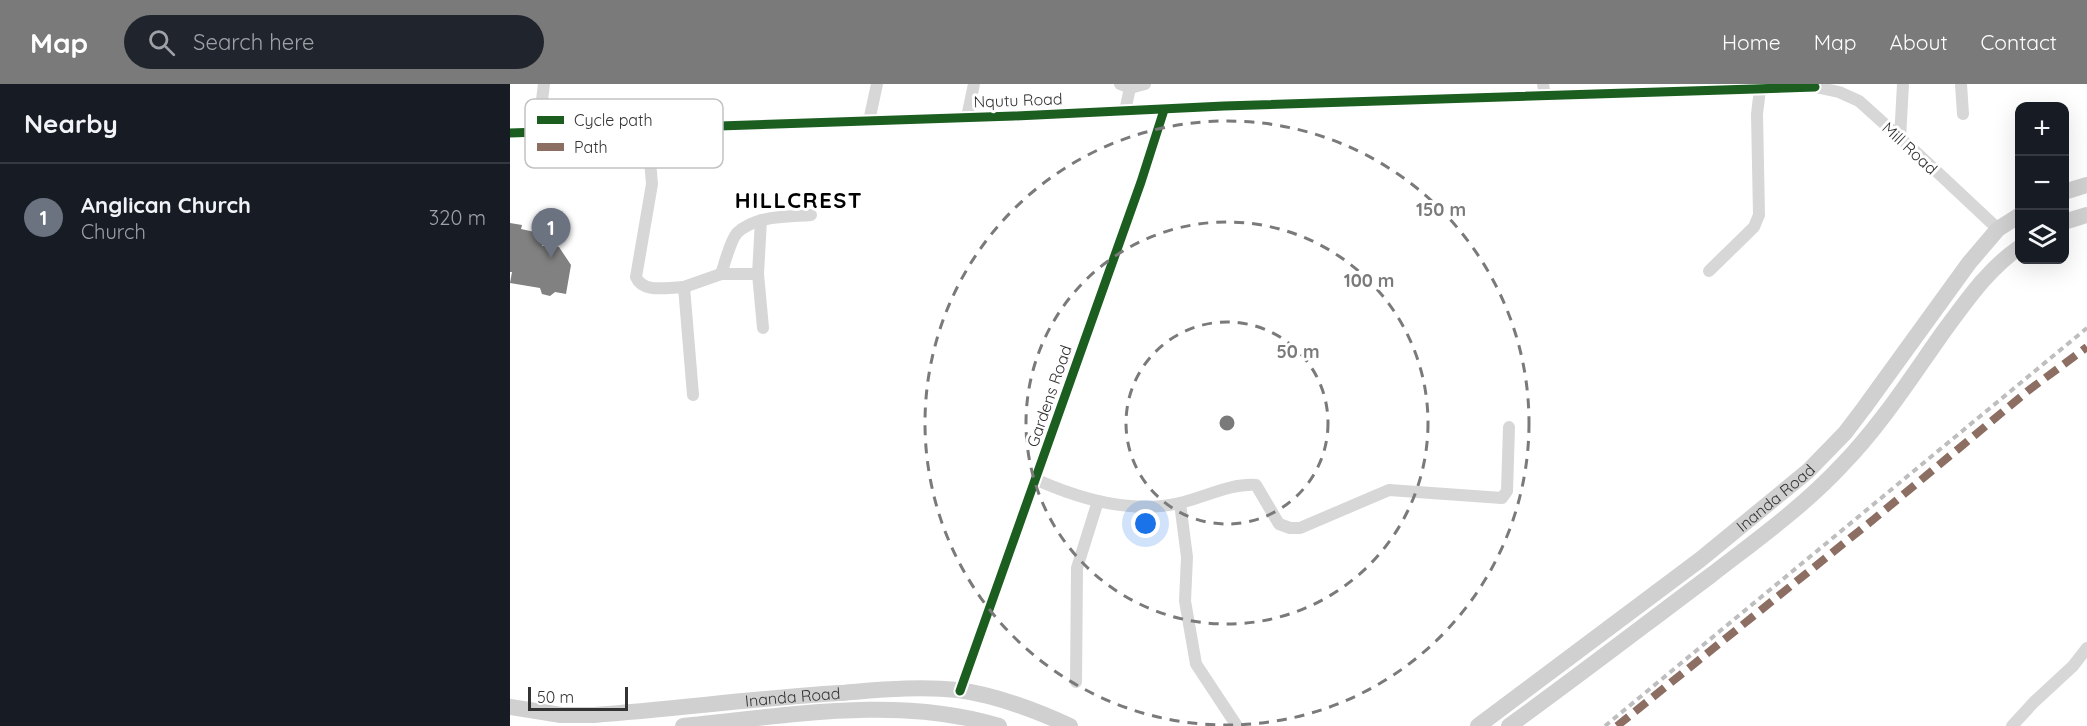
<!DOCTYPE html>
<meta charset="utf-8">
<style>
body{margin:0;font-family:Quicksand,sans-serif;background:#20242c;color:#f1f3f6}
.controls{position:absolute;right:18px;top:18px;display:grid;overflow:hidden;border-radius:12px;box-shadow:0 6px 24px #0002}
.controls button{width:54px;height:54px;display:grid;place-items:center;padding:0;border:0;border-bottom:2px solid #363941;background:#171b24;color:#f1f3f6;font:30px sans-serif}
.scale{position:absolute;left:18px;bottom:15px;width:100px;box-sizing:border-box;padding-left:6px;border:3px solid #333;border-top:0;font-size:16px;line-height:21px;white-space:nowrap;color:#333;-webkit-text-stroke:4px #fff;paint-order:stroke}
.you{position:absolute;left:636px;top:440px;width:21px;height:21px;margin:-15px;border:4px solid #fff;border-radius:50%;background:#1a73e8;box-shadow:0 0 0 9px #1a73e833}
.badge{display:grid;place-items:center;width:39px;height:39px;border-radius:50%;background:#7a7a7a;color:#fff;font-size:20px;font-weight:700}
.pin{position:absolute;translate:-50% -50px;filter:drop-shadow(0 2px 3px #0008)}
.pin::after{content:'';position:absolute;top:32px;width:21px;height:18px;background:inherit;clip-path:polygon(0 0,100% 0,50% 100%)}
.list{margin:0;padding:0;list-style:none}
h2{display:flex;justify-content:space-between;align-items:center;height:78px;margin:0;padding:0 24px;font-size:26px}
h2 small{font-size:20px;font-weight:400;color:#9ea1a6}
.list li{display:grid;grid-template-columns:39px 1fr auto;gap:18px;align-items:center;box-sizing:border-box;height:108px;padding:0 24px;border-top:2px solid #363941}
.list b{display:block;font-size:22px;white-space:nowrap}
.list p{margin:0;font-size:20px;white-space:nowrap;color:#9ea1a6}
.list em{font-size:20px;font-style:normal;color:#9ea1a6}
.icon{flex:none;width:33px;height:33px;fill:none;stroke:currentColor;stroke-width:2;stroke-linecap:round;stroke-linejoin:round}
.map{position:relative;flex:none;width:1577px;height:642px;overflow:hidden}
header{display:flex;align-items:center;gap:36px;box-sizing:border-box;height:84px;padding:0 30px;background:#7a7a7a;color:#fff}
header strong{font-size:28px}
nav{display:flex;gap:33px;margin-inline-start:auto;font-size:21px}
.search{width:420px;height:54px;background:#20242c;display:flex;align-items:center;gap:15px;box-sizing:border-box;padding:0 21px;border-radius:33px;color:#9ea1a6;font-size:22px}
main{display:flex}
aside{flex:1;background:#171b24}
.map>svg:first-child{display:block}
.building{fill:#818181}
.lines{fill:none;stroke-linecap:round;stroke-linejoin:round}
.street{stroke:#d7d7d7;stroke-width:12}
.secondary{stroke:#d0d0d0;stroke-width:16}
.rail{stroke:#bebebe;stroke-width:4;stroke-dasharray:6 4.5;stroke-linecap:butt}
.quiet{stroke:#8d6e63;stroke-width:8;stroke-dasharray:15 8;stroke-linecap:butt}
.cycleway-casing{stroke:#fff;stroke-width:13}
.cycleway{stroke:#1b5e20;stroke-width:9}
.ring{fill:none;stroke:#7a7a7a;stroke-width:3;stroke-dasharray:10 8}
.labels{text-anchor:middle;dominant-baseline:central;stroke-width:6;stroke-linejoin:round;paint-order:stroke}
.street-label{font-size:16px;fill:#333;stroke:#fff}
.district-label{font-size:22px;font-weight:bold;letter-spacing:1.5px;fill:#000;stroke:#fff}
.key{fill:#fff;stroke:#c2c2c2;stroke-width:1.5}
.key-label{font-size:16px;fill:#333}
.centre{fill:#7a7a7a;stroke:#fff;stroke-width:3}
.ring-label{font-size:18px;text-anchor:middle;font-weight:bold;fill:#7a7a7a;stroke:#fff;stroke-width:6;stroke-linejoin:round;paint-order:stroke}
</style>
<header>
<strong>Map</strong>
<div class="search"><svg class="icon" aria-label="search" viewBox="0 0 24 24"><circle cx="10" cy="10" r="6"/><path d="M15 15l6 6"/></svg>Search here</div>
<nav><a>Home</a><a>Map</a><a>About</a><a>Contact</a></nav>
</header>
<main>
<aside>
<h2>Nearby<small></small></h2>
<ul class="list">
<li><span class="badge" style="background:#6b7280">1</span><div><b>Anglican Church</b><p>Church</p></div><em>320 m</em></li>
</ul>
</aside>
<div class="map">
<svg width="1577" height="642" viewBox="0 0 1577 642">
<rect width="100%" height="100%" fill="#fff"/>
<path class="building" d="M0,139L12,141L11,145L34,150L32,162L49,163L61,181L56,210L45,208L40,212L32,210L30,204L0,199L2,188H0Z"/>
<g class="lines">
<g class="street">
<path d="M610,0L620,4L635,0"/>
<path d="M1033,0L1035,12"/>
<path d="M1304,0L1305,3L1329,8L1349,17L1408,70L1488,145"/>
<path d="M1451,0L1453,30"/>
<path d="M615,27L620,4"/>
<path d="M457,33L464,0"/>
<path d="M359,37L367,0"/>
<path d="M131,44L140,77L142,100L126,193C133,210 159,203 174,203L183,311"/>
<path d="M28,48L34,0"/>
<path d="M0,49L504,32L714,22L1305,3"/>
<path d="M1390,55L1393,0"/>
<path d="M251,136L248,190L253,244"/>
<path d="M1199,187L1244,143L1249,131L1247,30L1250,5"/>
<path d="M211,190C215,179 220,157 227,149C245,131 278,133 301,131"/>
<path d="M174,203L211,190H248"/>
<path d="M525,395C569,415 622,430 670,419C695,413 721,399 746,401L769,440L780,444H790L879,406L992,414L997,407L999,343"/>
<path d="M670,419L677,473L675,517L686,580L727,642"/>
<path d="M566,598L567,484L588,417"/>
<path d="M450,607L631,98L654,26"/>
<path d="M1502,642L1524,618L1563,582L1577,564"/>
</g>
<g class="secondary">
<path d="M1554,108L1577,101"/>
<path d="M1554,138L1577,131"/>
<path id="s1" d="M0,623L51,631H84C166,625 248,614 329,609C369,606 408,602 448,606C486,611 525,626 560,642"/>
<path d="M173,642C276,632 388,611 489,642"/>
<path id="s2" d="M968,642L1191,475L1298,387L1335,349L1354,324L1459,179L1488,145L1510,131"/>
<path d="M999,642C1067,593 1133,542 1200,492C1245,457 1293,423 1332,381C1371,341 1402,292 1434,247C1457,216 1478,185 1510,163"/>
</g>
<path class="rail" d="M1095,642L1577,244"/>
<path class="quiet" d="M1107,642L1364,435L1519,306L1577,263"/>
<defs>
<g id="cycleway">
<path d="M0,49L504,32L714,22L1305,3"/>
<path d="M450,607L631,98L654,26"/>
</g>
</defs>
<use href="#cycleway" class="cycleway-casing"/>
<use href="#cycleway" class="cycleway"/>
</g>
<g class="ring">
<circle cx="717" cy="339" r="101"/>
<circle cx="717" cy="339" r="201"/>
<circle cx="717" cy="339" r="302"/>
</g>
<g class="labels">
<g class="street-label">
<text transform="translate(508 16) rotate(-2)">Nqutu Road</text>
<text transform="translate(1400 64) rotate(43)">Mill Road</text>
<text transform="translate(539 312) rotate(-71)">Gardens Road</text>
<text stroke="none"><textPath href="#s2" startOffset="375">Inanda Road</textPath></text>
<text stroke="none"><textPath href="#s1" startOffset="284">Inanda Road</textPath></text>
</g>
<g class="district-label">
<text x="289" y="116">HILLCREST</text>
</g>
</g>
<rect x="15" y="15" width="198" height="69" rx="9" class="key"/>
<rect x="27" y="32" width="27" height="8" fill="#1b5e20"/>
<rect x="27" y="59" width="27" height="8" fill="#8d6e63"/>
<g class="key-label">
<text x="64" y="42">Cycle path</text>
<text x="64" y="69">Path</text>
</g>
<circle cx="717" cy="339" r="9" class="centre"/>
<g class="ring-label">
<text x="931" y="132">150 m</text>
<text x="859" y="203">100 m</text>
<text x="788" y="274">50 m</text>
</g>
</svg>
<div class="controls">
<button>+</button>
<button>−</button>
<button><svg class="icon" aria-label="layers" viewBox="0 0 24 24"><path d="M12 4l9 5-9 5-9-5zM3 14l9 5 9-5"/></svg></button>
</div>
<div class="scale">50 m</div>
<div class="you"></div>
<div class="pin badge" style="left:41px;top:174px;background:#6b7280">1</div>
</div>
</main>
